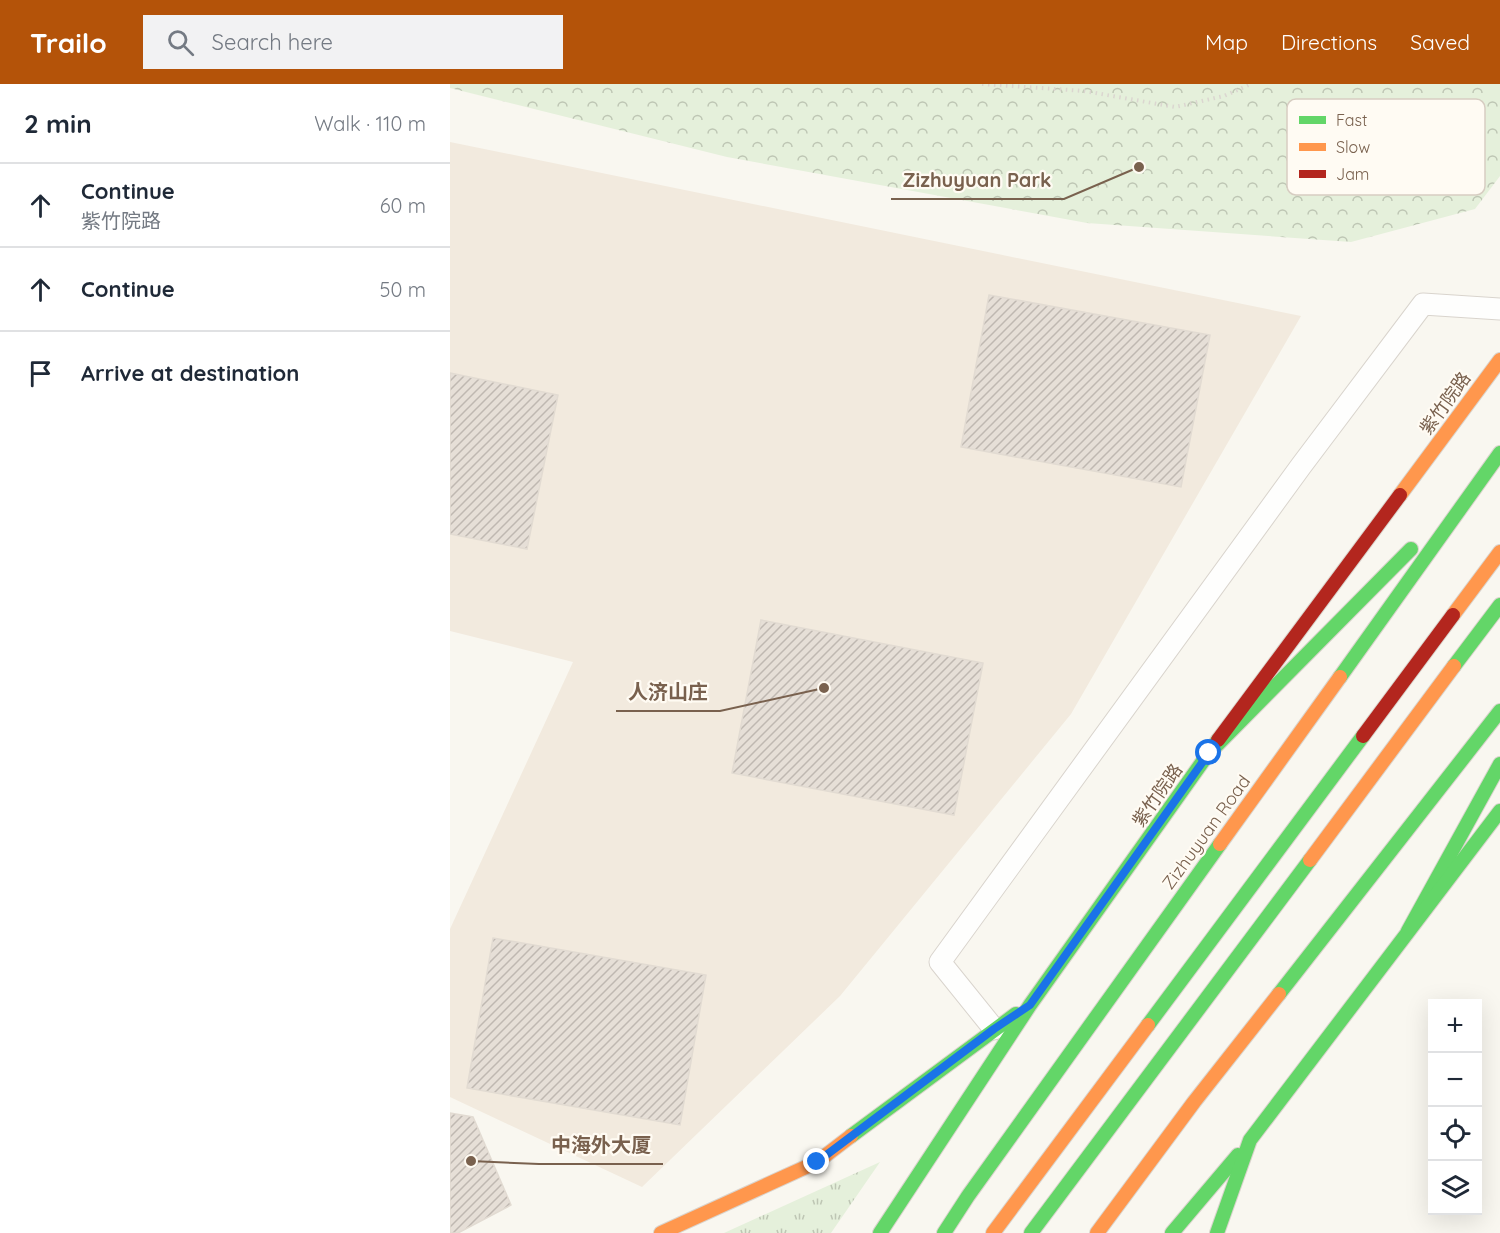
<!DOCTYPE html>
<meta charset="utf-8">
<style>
body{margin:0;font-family:Quicksand,"Noto Sans SC",sans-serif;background:#f2f2f3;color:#1f2937}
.controls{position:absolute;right:18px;bottom:18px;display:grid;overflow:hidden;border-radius:0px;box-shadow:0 6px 24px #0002}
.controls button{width:54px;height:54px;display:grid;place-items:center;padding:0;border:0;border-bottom:2px solid #e0e1e3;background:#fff;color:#1f2937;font:30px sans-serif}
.stop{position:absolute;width:18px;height:18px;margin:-14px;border:4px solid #1a73e8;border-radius:50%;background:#fff}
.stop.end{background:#1a73e8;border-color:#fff;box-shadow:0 2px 6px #0008}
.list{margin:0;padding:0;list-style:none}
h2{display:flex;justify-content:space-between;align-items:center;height:78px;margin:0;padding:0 24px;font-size:26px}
h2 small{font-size:20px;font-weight:400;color:#747a83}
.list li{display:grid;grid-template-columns:39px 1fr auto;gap:18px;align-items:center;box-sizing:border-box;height:84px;padding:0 24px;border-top:2px solid #e0e1e3}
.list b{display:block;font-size:22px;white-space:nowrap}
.list p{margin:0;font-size:20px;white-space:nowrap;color:#747a83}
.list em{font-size:20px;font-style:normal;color:#747a83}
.icon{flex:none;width:33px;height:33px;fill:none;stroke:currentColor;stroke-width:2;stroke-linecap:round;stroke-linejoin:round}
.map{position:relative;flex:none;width:1050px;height:1149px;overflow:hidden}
header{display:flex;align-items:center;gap:36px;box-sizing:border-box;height:84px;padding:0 30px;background:#b45309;color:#fff}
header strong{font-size:28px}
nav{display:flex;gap:33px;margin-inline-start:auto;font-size:21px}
.search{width:420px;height:54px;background:#f2f2f3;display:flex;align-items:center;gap:15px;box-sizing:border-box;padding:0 21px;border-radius:0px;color:#747a83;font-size:22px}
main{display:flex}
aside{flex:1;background:#fff}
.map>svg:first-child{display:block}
.residential{fill:#f2eade}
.grass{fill:url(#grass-tufts)}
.forest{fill:url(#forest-crowns)}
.building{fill:url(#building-hatch);stroke:#e2dbd2;stroke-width:1.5}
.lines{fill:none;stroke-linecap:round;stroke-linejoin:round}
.lane-casing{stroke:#d9d4cd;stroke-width:23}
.fast-casing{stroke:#dad4cd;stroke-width:16}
.slow-casing{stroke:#dad4cd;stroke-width:16}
.jam-casing{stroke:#dad4cd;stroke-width:16}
.path{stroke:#dbd6d0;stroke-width:4;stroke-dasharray:1.5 4.5;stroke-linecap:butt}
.lane{stroke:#fefefd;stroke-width:21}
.fast{stroke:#63d668;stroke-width:14}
.slow{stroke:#ff974d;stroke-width:14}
.jam{stroke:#b3261e;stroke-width:14}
.route{stroke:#1a73e8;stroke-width:8}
.labels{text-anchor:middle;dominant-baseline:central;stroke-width:4.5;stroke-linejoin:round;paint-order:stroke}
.street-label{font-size:18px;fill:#79614e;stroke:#fffbf3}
.key{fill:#fffbf3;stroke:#d7cdc2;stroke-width:1.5}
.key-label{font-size:16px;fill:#79614e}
.leader{fill:none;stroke:#79614e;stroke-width:2}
.callout-dot{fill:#79614e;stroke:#fffbf3;stroke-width:2}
.callout-label{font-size:20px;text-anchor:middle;font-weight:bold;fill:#79614e;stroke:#fffbf3;stroke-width:4.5;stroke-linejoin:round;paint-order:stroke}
</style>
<header>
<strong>Trailo</strong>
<div class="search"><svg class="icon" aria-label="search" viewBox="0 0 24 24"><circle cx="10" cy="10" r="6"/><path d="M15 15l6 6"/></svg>Search here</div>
<nav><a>Map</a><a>Directions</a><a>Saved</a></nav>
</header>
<main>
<aside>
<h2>2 min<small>Walk · 110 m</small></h2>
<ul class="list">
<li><svg class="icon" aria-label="ahead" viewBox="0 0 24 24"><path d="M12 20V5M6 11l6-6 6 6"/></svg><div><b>Continue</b><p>紫竹院路</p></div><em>60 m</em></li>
<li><svg class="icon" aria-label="ahead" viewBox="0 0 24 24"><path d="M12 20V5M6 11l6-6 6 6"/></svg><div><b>Continue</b></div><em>50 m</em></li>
<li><svg class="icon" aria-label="arrive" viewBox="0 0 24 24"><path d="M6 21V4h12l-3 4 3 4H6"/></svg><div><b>Arrive at destination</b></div></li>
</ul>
</aside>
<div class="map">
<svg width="1050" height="1149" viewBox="0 0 1050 1149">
<defs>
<pattern id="grass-tufts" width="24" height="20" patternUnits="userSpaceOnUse" patternTransform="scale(1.5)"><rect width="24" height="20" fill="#e5f0db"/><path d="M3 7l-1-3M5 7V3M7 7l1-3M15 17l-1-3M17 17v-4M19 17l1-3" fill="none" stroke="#bec6b4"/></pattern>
<pattern id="forest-crowns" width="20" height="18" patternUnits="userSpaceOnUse" patternTransform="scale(1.5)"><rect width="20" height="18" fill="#e5f0db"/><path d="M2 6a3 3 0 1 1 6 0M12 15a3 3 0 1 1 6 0" fill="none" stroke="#bec6b4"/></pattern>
<pattern id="building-hatch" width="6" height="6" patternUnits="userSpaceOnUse" patternTransform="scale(1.5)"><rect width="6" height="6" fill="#e6dfd7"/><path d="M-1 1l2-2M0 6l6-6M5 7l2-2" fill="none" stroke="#bfb8b1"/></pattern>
</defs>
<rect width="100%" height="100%" fill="#f9f7f0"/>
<path class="residential" d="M0,58L851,232L621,630L390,912L192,1103L0,1013V845L123,578L0,547Z"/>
<path class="grass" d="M430,1078L381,1149H274Z"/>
<path class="forest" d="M0,0H1050V92L1025,125L901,158L637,139L277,73L0,4Z"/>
<g class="building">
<path d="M539,211L760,251L731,403L511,363Z"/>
<path d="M0,289L108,311L77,465L0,450Z"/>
<path d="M311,536L533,579L504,731L282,689Z"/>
<path d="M43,854L256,891L230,1041L17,1004Z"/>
<path d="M0,1029L23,1033L61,1121L8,1149H0Z"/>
</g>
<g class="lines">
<defs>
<path id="lane" d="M544,945L490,878L851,382L973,220L1050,225"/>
<g id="fast">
<path d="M1004,582L1050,521"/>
<path d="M890,593L1050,369"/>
<path d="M759,669L961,465"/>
<path d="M958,847L1050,680"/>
<path d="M829,910L1050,627"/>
<path d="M698,941L913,652"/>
<path d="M401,1052L566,930"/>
<path d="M430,1149L580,921L768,656"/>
<path d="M494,1149L518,1112L770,760"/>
<path d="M581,1149L860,776"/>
<path d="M722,1149L788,1071"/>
<path d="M767,1149L800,1056L1050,727"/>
</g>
<g id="slow">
<path d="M950,411L1050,276"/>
<path d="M1003,531L1050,468"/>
<path d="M770,760L890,593"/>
<path d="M860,776L1004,582"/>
<path d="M211,1149L367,1078L401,1052"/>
<path d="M543,1149L698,941"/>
<path d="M647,1149L744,1018L829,910"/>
</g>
<g id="jam">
<path d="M913,652L1003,531"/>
<path d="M768,656L950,411"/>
</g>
</defs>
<use href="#lane" class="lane-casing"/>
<use href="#fast" class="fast-casing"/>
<use href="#slow" class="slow-casing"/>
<use href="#jam" class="jam-casing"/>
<path class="path" d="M532,0L634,7L725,23L774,12L801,0"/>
<use href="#lane" class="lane"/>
<use href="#fast" class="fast"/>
<use href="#slow" class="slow"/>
<use href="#jam" class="jam"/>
</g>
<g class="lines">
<path class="route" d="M367,1078L544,945L580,921L759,669"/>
</g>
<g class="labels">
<g class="street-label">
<text transform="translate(995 319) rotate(-54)">紫竹院路</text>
<text transform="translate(707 711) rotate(-55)">紫竹院路</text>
<text transform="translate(756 748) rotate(-54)">Zizhuyuan Road</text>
</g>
</g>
<rect x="837" y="15" width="198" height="96" rx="9" class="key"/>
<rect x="849" y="32" width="27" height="8" fill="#63d668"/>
<rect x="849" y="59" width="27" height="8" fill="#ff974d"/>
<rect x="849" y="86" width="27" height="8" fill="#b3261e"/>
<g class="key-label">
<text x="886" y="42">Fast</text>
<text x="886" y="69">Slow</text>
<text x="886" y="96">Jam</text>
</g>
<path class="leader" d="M689 83L614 115H441M374 604L270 627H166M21 1077L89 1080H213"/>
<g class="callout-dot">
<circle cx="689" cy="83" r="6"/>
<circle cx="374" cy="604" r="6"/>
<circle cx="21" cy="1077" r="6"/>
</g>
<g class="callout-label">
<text x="527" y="103">Zizhuyuan Park</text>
<text x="218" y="615">人济山庄</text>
<text x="151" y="1068">中海外大厦</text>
</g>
</svg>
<div class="controls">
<button>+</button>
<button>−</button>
<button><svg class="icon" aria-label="locate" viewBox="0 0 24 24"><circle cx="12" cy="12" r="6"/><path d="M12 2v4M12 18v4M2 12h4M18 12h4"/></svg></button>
<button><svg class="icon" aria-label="layers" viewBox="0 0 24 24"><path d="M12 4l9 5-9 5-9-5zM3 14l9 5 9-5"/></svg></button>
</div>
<div class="stop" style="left:759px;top:669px"></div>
<div class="stop end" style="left:367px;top:1078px"></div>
</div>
</main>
